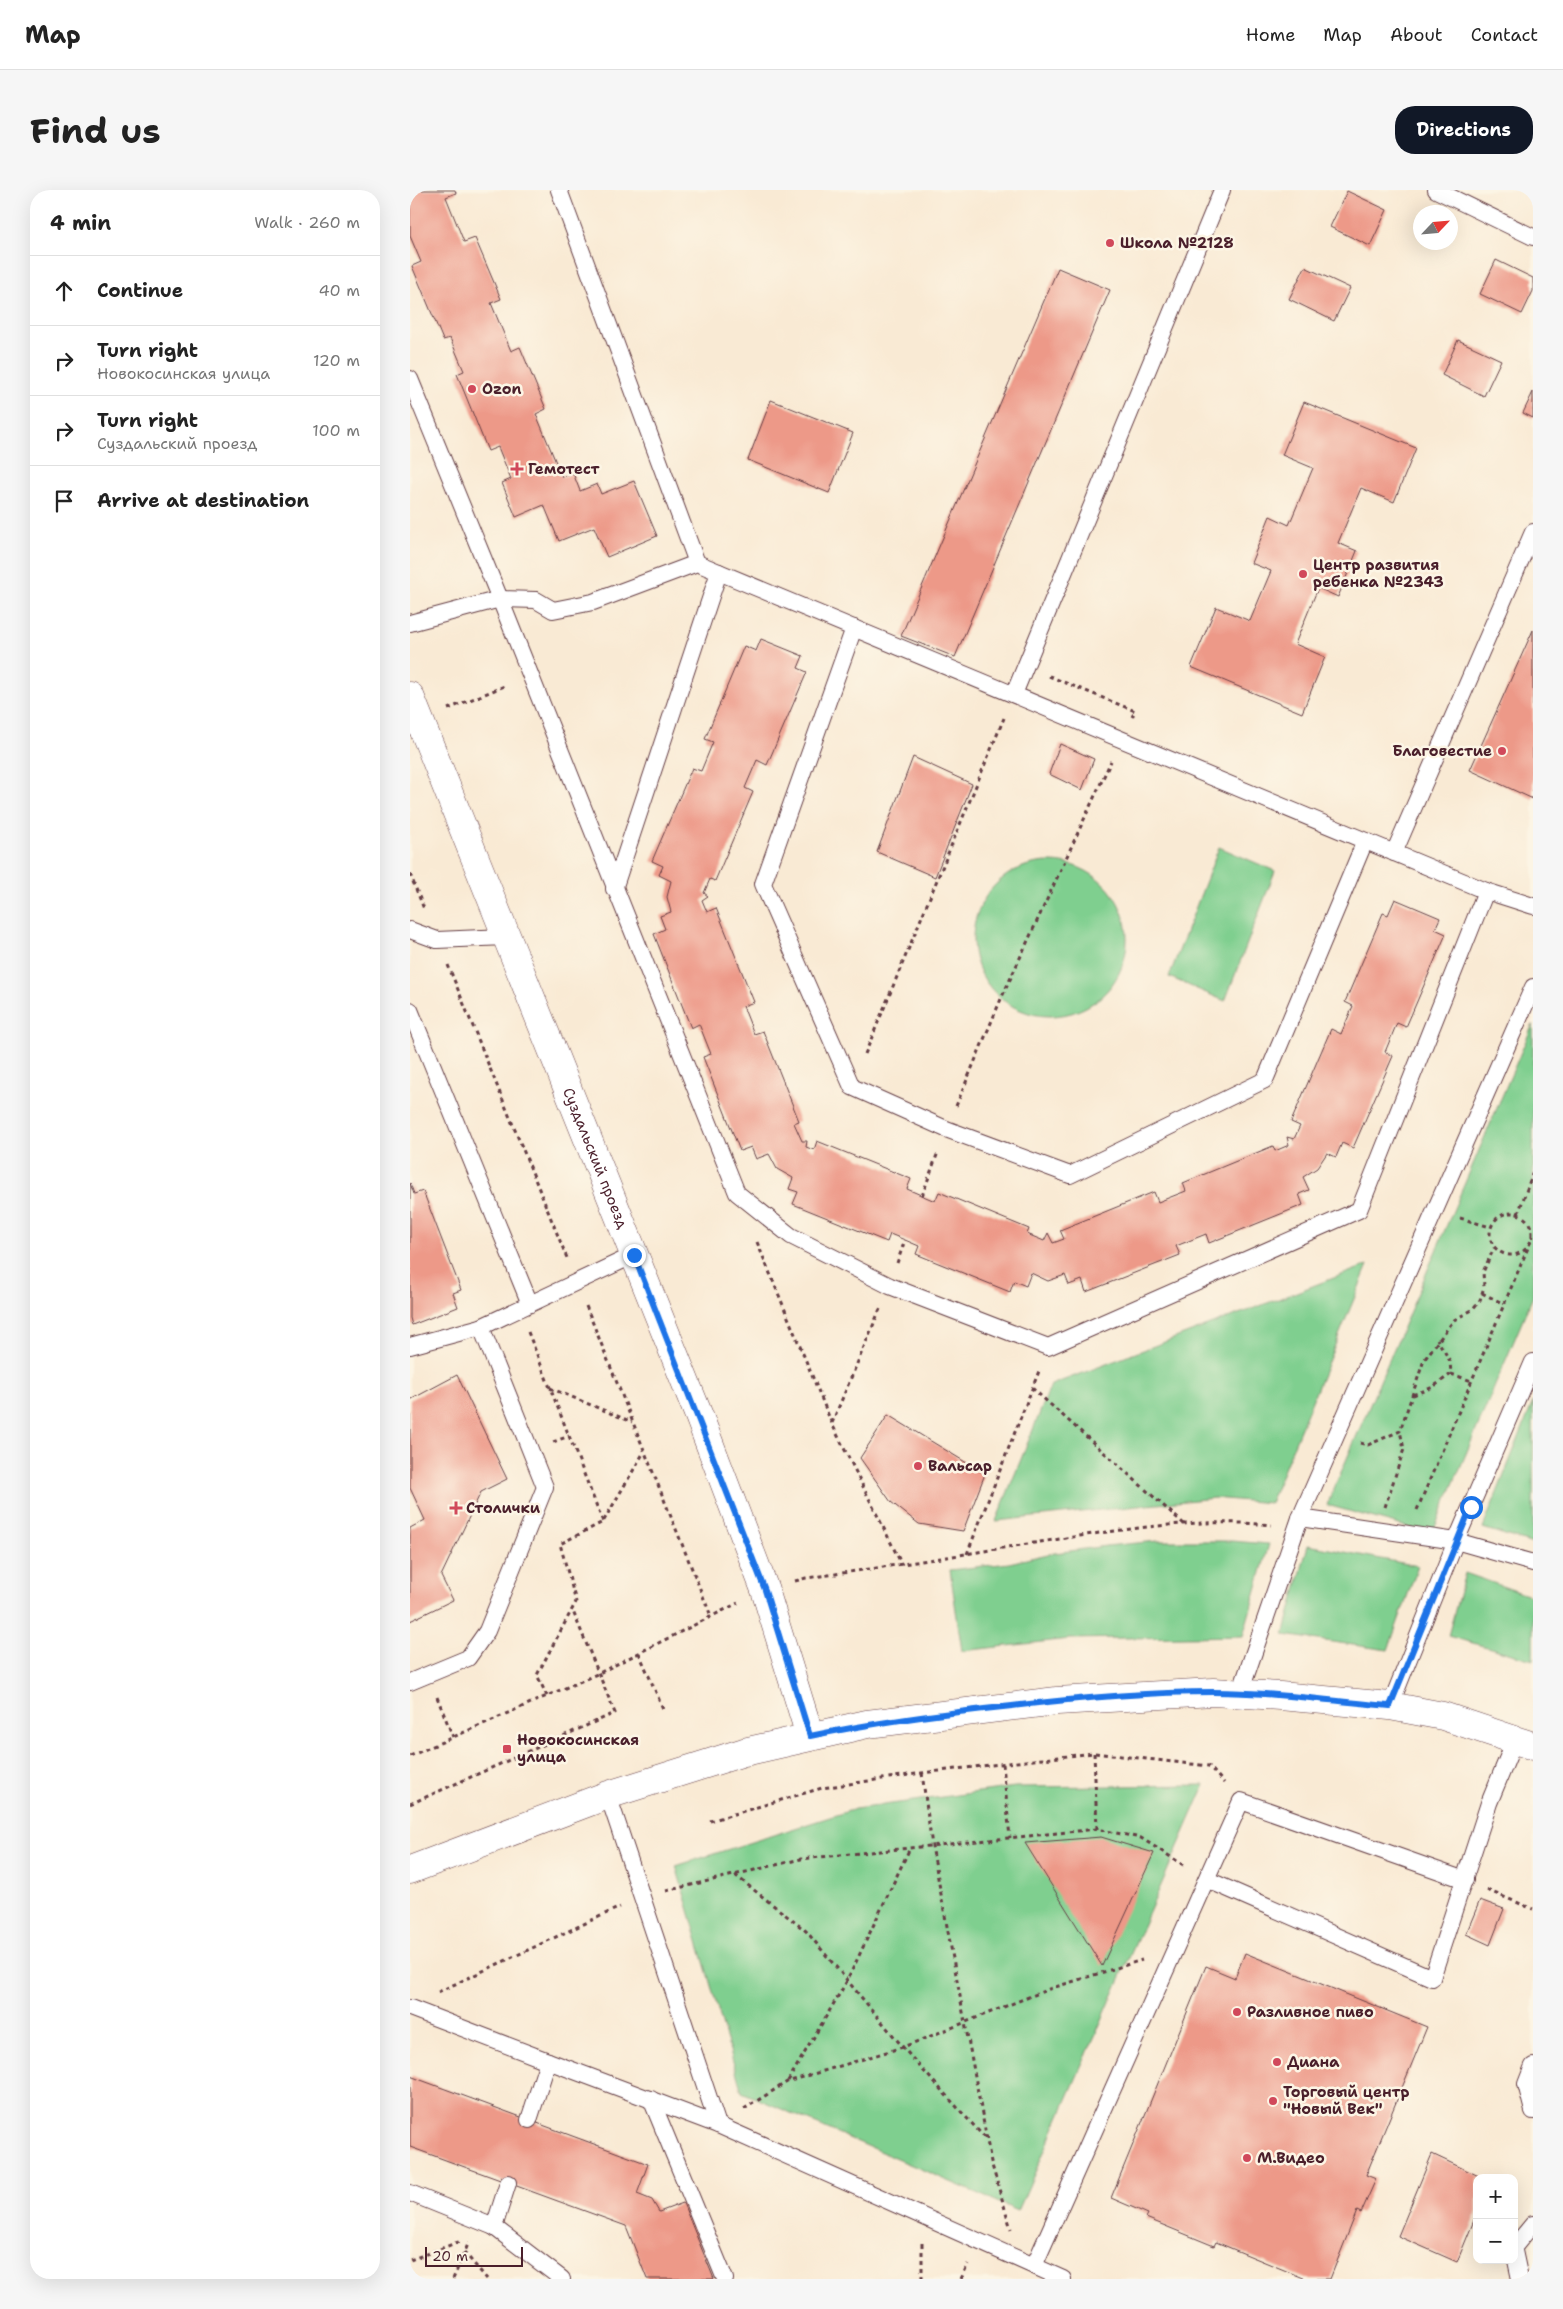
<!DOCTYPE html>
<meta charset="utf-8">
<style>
body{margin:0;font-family:"Shantell Sans",sans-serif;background:#f6f6f6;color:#222}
.controls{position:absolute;right:15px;bottom:15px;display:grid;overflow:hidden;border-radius:10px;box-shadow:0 5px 20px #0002}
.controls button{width:45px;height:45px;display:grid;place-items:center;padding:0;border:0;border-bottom:1px solid #e0e0e0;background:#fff;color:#222;font:25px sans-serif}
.compass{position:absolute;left:1003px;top:15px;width:45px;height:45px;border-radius:50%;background:#fff;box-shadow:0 5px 20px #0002;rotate:64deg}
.scale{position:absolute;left:15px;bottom:12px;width:98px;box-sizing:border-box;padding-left:5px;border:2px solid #4a1f2b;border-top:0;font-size:14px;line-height:18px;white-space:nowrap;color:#4a1f2b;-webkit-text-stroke:4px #fcf5e5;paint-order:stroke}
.stop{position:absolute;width:15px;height:15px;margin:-11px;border:4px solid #1a73e8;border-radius:50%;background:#fff}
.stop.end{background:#1a73e8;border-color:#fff;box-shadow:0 1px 5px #0008}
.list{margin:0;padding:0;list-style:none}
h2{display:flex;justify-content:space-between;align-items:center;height:65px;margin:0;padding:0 20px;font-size:21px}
h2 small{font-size:16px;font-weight:400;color:#767676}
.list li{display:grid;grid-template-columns:32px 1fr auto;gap:15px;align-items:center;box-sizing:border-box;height:70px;padding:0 20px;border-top:1px solid #e0e0e0}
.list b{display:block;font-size:19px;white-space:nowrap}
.list p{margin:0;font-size:16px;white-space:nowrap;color:#767676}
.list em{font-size:16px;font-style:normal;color:#767676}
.icon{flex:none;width:28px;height:28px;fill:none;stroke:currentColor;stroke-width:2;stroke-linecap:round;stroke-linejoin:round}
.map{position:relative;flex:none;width:1123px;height:2089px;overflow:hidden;border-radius:20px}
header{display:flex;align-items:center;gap:30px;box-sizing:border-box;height:70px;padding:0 25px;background:#fff;border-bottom:1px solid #e0e0e0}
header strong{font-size:24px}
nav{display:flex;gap:28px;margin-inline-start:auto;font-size:18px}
.intro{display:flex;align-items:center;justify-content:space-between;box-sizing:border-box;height:120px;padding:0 30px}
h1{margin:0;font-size:35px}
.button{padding:12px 22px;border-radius:20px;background:#111827;color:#fff;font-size:18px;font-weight:700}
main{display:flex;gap:30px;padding:0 30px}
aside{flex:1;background:#fff;border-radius:20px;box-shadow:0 5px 20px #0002}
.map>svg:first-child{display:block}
.green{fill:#7fcf8f;stroke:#64775d}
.building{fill:#ed9988}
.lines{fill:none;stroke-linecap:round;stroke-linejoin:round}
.lane-casing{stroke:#643d44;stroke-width:18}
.street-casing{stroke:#643d44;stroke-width:29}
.secondary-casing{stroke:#643d44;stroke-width:29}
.path{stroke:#643d44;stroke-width:3;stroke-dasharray:4 4;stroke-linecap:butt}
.lane{stroke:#fff;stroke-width:16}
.street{stroke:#fff;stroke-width:28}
.secondary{stroke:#fff;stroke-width:28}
.route{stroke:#1a73e8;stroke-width:6}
.poi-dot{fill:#d1495b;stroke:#fcf5e5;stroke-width:2}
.labels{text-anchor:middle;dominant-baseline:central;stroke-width:5;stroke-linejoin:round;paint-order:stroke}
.poi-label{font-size:15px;font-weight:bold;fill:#4a1f2b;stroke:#fcf5e5;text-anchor:start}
.street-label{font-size:15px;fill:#4a1f2b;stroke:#fcf5e5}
</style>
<header>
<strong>Map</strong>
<nav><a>Home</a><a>Map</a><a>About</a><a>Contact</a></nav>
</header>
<div class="intro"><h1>Find us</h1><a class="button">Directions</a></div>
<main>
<aside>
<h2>4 min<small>Walk · 260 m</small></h2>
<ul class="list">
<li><svg class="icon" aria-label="ahead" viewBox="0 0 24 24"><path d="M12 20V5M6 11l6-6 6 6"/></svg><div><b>Continue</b></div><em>40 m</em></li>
<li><svg class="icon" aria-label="right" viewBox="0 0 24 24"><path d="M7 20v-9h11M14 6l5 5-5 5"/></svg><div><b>Turn right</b><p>Новокосинская улица</p></div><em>120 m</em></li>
<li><svg class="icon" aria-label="right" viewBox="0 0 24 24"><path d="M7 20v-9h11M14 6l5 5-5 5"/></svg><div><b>Turn right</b><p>Суздальский проезд</p></div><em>100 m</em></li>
<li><svg class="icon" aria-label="arrive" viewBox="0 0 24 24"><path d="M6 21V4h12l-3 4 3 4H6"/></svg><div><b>Arrive at destination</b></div></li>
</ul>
</aside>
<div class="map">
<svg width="1123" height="2089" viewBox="0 0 1123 2089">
<rect width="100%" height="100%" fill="#fcf5e5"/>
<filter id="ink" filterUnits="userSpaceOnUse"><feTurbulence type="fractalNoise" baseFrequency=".02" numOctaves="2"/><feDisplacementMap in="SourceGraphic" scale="10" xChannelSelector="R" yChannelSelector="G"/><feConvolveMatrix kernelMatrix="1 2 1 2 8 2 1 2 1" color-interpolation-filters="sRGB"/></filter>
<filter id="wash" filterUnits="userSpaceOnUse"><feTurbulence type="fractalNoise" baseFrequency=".0096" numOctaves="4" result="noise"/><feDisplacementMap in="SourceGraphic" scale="20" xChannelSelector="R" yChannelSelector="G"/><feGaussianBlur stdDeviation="1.12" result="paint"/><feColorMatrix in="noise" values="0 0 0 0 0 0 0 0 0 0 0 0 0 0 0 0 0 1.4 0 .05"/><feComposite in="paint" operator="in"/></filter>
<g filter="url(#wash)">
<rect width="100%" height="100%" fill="#f9ead4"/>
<g class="green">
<path d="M809,657L865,681L815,811L759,787Z"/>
<circle cx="640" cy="749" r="77"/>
<path d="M1123,834V1106L1022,1344L917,1315Z"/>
<path d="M958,1075L860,1313L804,1308L586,1331L641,1195Z"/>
<path d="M1123,1212V1354L1073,1338Z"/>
<path d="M748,1351H821L859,1354L833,1446L659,1449L552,1461L540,1380L599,1373L638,1364L696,1356Z"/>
<path d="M898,1355L1008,1376L978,1460L874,1445Z"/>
<path d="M1055,1383L1123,1407V1470L1038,1446Z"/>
<path d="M795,1595L608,2021L332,1902L266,1676L445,1619L605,1597Z"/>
</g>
<g id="blocks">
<g class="building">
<path d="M0,0H45L46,3L36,7L54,52L65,48L91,109L81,113L101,161L110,157L136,219L126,224L152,287L163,283L170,301L187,294L191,304L224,291L247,346L197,367L184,337L149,351L134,315L106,327L92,293L101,289L88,257L78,261L47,184L54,181L40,148L33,150L2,76L11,72L0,46Z"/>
<path d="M937,1L977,20L960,56L920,37Z"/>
<path d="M1086,70L1123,88V101L1112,124L1070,104Z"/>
<path d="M895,77L940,98L924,131L879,109Z"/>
<path d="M648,78L700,100L545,467L491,446Z"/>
<path d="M1048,150L1091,170L1074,206L1032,185Z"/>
<path d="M1123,202V228L1113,223Z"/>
<path d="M361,210L443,243L419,303L338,270Z"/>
<path d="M894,212L1006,258L984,312L951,298L928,353L947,361L928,407L908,398L885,454L915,467L892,523L781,477L806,417L840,431L861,381L841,373L860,326L879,335L903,278L872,265Z"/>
<path d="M1123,440V609L1060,580Z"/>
<path d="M351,449L393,466L388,478L397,482L357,575L347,570L335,598L343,602L305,691L300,689L294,703L298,706L292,710L297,722L306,718L344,812L333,816L344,844L353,841L389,931L384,933L392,951H397L396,957L404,960L407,951L501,989L497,999L525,1011L529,1002L619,1039L617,1044L634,1051L638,1043L643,1053L654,1049L650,1040L744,1002L748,1012L776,1001L773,993L863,956L865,961L879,955L877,947L884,949L890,936L881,932L921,839L931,844L943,816L935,812L973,723L978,725L985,709L1030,728L1025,739L1036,744L996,837L987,833L975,862L983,866L943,958L932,953L926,967L917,963L907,978L893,987L899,1000L889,1004L893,1015L799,1053L796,1044L766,1056L770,1065L676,1102L672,1090L659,1095L655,1085L638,1091L621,1083L616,1096L604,1091L600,1102L506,1064L509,1056L495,1050L480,1044L477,1052L383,1014L388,1002L379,999L383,988L367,979L359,964L346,969L341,957L330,961L293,867L301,864L289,834L281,838L244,744L255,739L250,726L261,722L257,707L261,691L249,685L253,676L242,671L282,578L291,581L303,552L295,549L334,456L346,461Z"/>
<path d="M650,554L684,569L672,600L639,584Z"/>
<path d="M503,567L562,594L525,687L467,662Z"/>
<path d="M0,993L4,1004L13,1001L51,1100L43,1103L48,1117L2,1135L0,1128Z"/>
<path d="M47,1185L97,1289L71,1302L31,1386L43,1410L0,1431V1338L15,1330L0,1298V1210Z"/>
<path d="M478,1225L575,1284L553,1341L509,1334L481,1312L450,1268Z"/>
<path d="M691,1647L744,1663L692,1776L615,1653Z"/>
<path d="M1070,1710L1094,1719L1080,1755L1056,1744Z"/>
<path d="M835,1763L1017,1837L956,1985L966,1989L951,2023L947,2021L920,2089H896L806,2052L804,2056L736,2028L738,2024L701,2008L796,1776L825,1788Z"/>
<path d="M0,1886L238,1974L227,2004L242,2010L249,2022L273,2013L304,2089H237L216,2036L0,1957Z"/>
<path d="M1022,1964L1073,1988H1067V2023L1047,2072L988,2046Z"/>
</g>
</g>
</g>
<g filter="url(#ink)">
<use href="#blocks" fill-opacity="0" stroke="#643d44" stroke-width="1"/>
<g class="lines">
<defs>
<g id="lane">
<path d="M149,0L287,373"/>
<path d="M1026,0L1123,47"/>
<path d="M0,189L90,409L327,1003L381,1046L480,1096L638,1157L949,1020L1076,701"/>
<path d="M0,433L90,409L126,410L143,420L183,412L287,373L1076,701L1123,716"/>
<path d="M444,438L353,694L442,897L536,939L660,985L855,890L955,651"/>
<path d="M604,504L812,0"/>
<path d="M984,663L1123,342"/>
<path d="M204,699L309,382"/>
<path d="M0,740L27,750L95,747"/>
<path d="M0,820L120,1114"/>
<path d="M0,1156L71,1137L224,1065"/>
<path d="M890,1328L1046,1351L1123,1373"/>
<path d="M0,1492L58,1468L77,1441L135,1297L71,1137"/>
<path d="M830,1503L890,1328L1123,797"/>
<path d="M980,1516L1046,1351L1123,1172"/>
<path d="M198,1605L308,1935"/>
<path d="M798,1690L1022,1788L1079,1613L1105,1550"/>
<path d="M0,1818L138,1871"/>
<path d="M1123,1876L1116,1894L1123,1921"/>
<path d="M241,1909L315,2089"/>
<path d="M119,1930L138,1871L308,1935L653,2089"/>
<path d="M0,2003L84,2037L98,1993"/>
<path d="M84,2037L152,2089"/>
<path d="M1104,2057L1123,2034"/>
<path d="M1104,2061L1110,2089"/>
<path d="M624,2076L831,1611L1055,1690"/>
</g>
<g id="street">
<path id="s1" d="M0,506L289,1226L355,1400L400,1546"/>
</g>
<path id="secondary" d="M0,1680L198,1605L334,1562L457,1534L647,1511L803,1502L870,1506L980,1516L1033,1526L1123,1556"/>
</defs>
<use href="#lane" class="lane-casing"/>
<use href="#street" class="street-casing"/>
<use href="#secondary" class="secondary-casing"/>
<g class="path">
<path d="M639,486L725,521L722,527"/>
<path d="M38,519L97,495"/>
<path d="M0,684L14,719"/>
<path d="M38,775L157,1068"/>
<path d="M455,864L594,528"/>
<path d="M546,916L591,809L701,571"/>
<path d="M512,1006L528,962"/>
<circle cx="1101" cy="1044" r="21"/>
<path d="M1108,1024L1123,982"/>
<path d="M1050,1028L1080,1037"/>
<path d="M347,1052L422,1234L492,1375"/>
<path d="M487,1073L495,1050"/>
<path d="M1072,1103L1094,1114"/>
<path d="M176,1116L301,1426"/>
<path d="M118,1142L193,1332"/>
<path d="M1041,1184L1062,1191"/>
<path d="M140,1198L222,1232"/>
<path d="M622,1198L774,1334"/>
<path d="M1003,1205L1023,1197L1041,1184L1040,1171L1027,1149"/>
<path d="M422,1233L470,1119"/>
<path d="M143,1252L159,1246"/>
<path d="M950,1253L958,1255L990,1241L1014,1170L1044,1130L1062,1120L1070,1110L1074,1097L1073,1082L1084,1058"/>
<path d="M975,1317L994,1259L990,1241"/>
<path d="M1007,1320L1123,1046"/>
<path d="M557,1364L629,1181"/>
<path d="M385,1391L396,1388C472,1378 548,1365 624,1353C702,1341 783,1327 861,1335"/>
<path d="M229,1463L254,1521"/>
<path d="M137,1506L127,1485L166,1412L150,1354L193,1332L234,1262"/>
<path d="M27,1507L43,1547"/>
<path d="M684,1563L687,1639"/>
<path d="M0,1566L187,1484L328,1413"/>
<path d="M593,1574L600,1648"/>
<path d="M512,1583L522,1656L581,1972L601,2039"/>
<path d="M0,1614L205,1523L162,1419"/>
<path d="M300,1631L412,1598L512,1583L684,1563L799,1576L814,1593"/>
<path d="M325,1685L396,1741L502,1868L577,1950"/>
<path d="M1077,1700L1123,1719"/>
<path d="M256,1701L391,1669L687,1639L731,1648L775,1676"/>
<path d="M28,1802L210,1717"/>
<path d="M378,1891L437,1791L500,1658"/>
<path d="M334,1919L377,1892L493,1857L639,1799L732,1770"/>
<path d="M512,2053V2089"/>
<path d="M54,2062L77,2089"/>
<path d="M0,2070L51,2051"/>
<path d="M43,2089L59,2052"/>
<path d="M551,2089L558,2074"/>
</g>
<use href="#lane" class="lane"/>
<use href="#street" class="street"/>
<use href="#secondary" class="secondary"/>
</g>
</g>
<g class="lines" filter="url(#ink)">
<path class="route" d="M224,1065L355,1400L400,1546C467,1532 534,1523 602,1516C669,1508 736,1502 803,1502C862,1502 921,1511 980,1516L1061,1317"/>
</g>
<g class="poi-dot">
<circle cx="700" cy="53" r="5"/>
<circle cx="62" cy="199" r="5"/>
<path d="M104.5 271.5h5v5h5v5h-5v5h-5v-5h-5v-5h5z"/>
<circle cx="893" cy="384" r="5"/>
<circle cx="1092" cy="561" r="5"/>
<circle cx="508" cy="1276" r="5"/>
<path d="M43.5 1310.5h5v5h5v5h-5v5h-5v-5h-5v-5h5z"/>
<rect x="92" y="1554" width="10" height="10" rx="2.5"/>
<circle cx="827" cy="1822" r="5"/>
<circle cx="867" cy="1872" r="5"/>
<circle cx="863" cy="1911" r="5"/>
<circle cx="837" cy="1968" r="5"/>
</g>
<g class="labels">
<g class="poi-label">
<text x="710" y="53">Школа №2128</text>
<text x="72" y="199">Ozon</text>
<text x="118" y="279">Гемотест</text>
<text x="903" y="375">Центр развития<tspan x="903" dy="17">ребенка №2343</tspan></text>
<text x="1082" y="561" text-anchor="end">Благовестие</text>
<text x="518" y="1276">Вальсар</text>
<text x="56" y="1318">Столички</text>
<text x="107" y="1550">Новокосинская<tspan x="107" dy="17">улица</tspan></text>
<text x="837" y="1822">Разливное пиво</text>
<text x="877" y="1872">Диана</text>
<text x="873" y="1902">Торговый центр<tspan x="873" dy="17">"Новый Век"</tspan></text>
<text x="847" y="1968">М.Видео</text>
</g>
<g class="street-label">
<text stroke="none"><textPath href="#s1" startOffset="498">Суздальский проезд</textPath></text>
</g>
</g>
</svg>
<div class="controls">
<button>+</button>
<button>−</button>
</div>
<svg class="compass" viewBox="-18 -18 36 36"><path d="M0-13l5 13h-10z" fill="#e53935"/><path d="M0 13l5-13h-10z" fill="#767676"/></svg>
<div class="scale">20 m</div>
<div class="stop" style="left:1061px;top:1317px"></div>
<div class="stop end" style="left:224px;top:1065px"></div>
</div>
</main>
